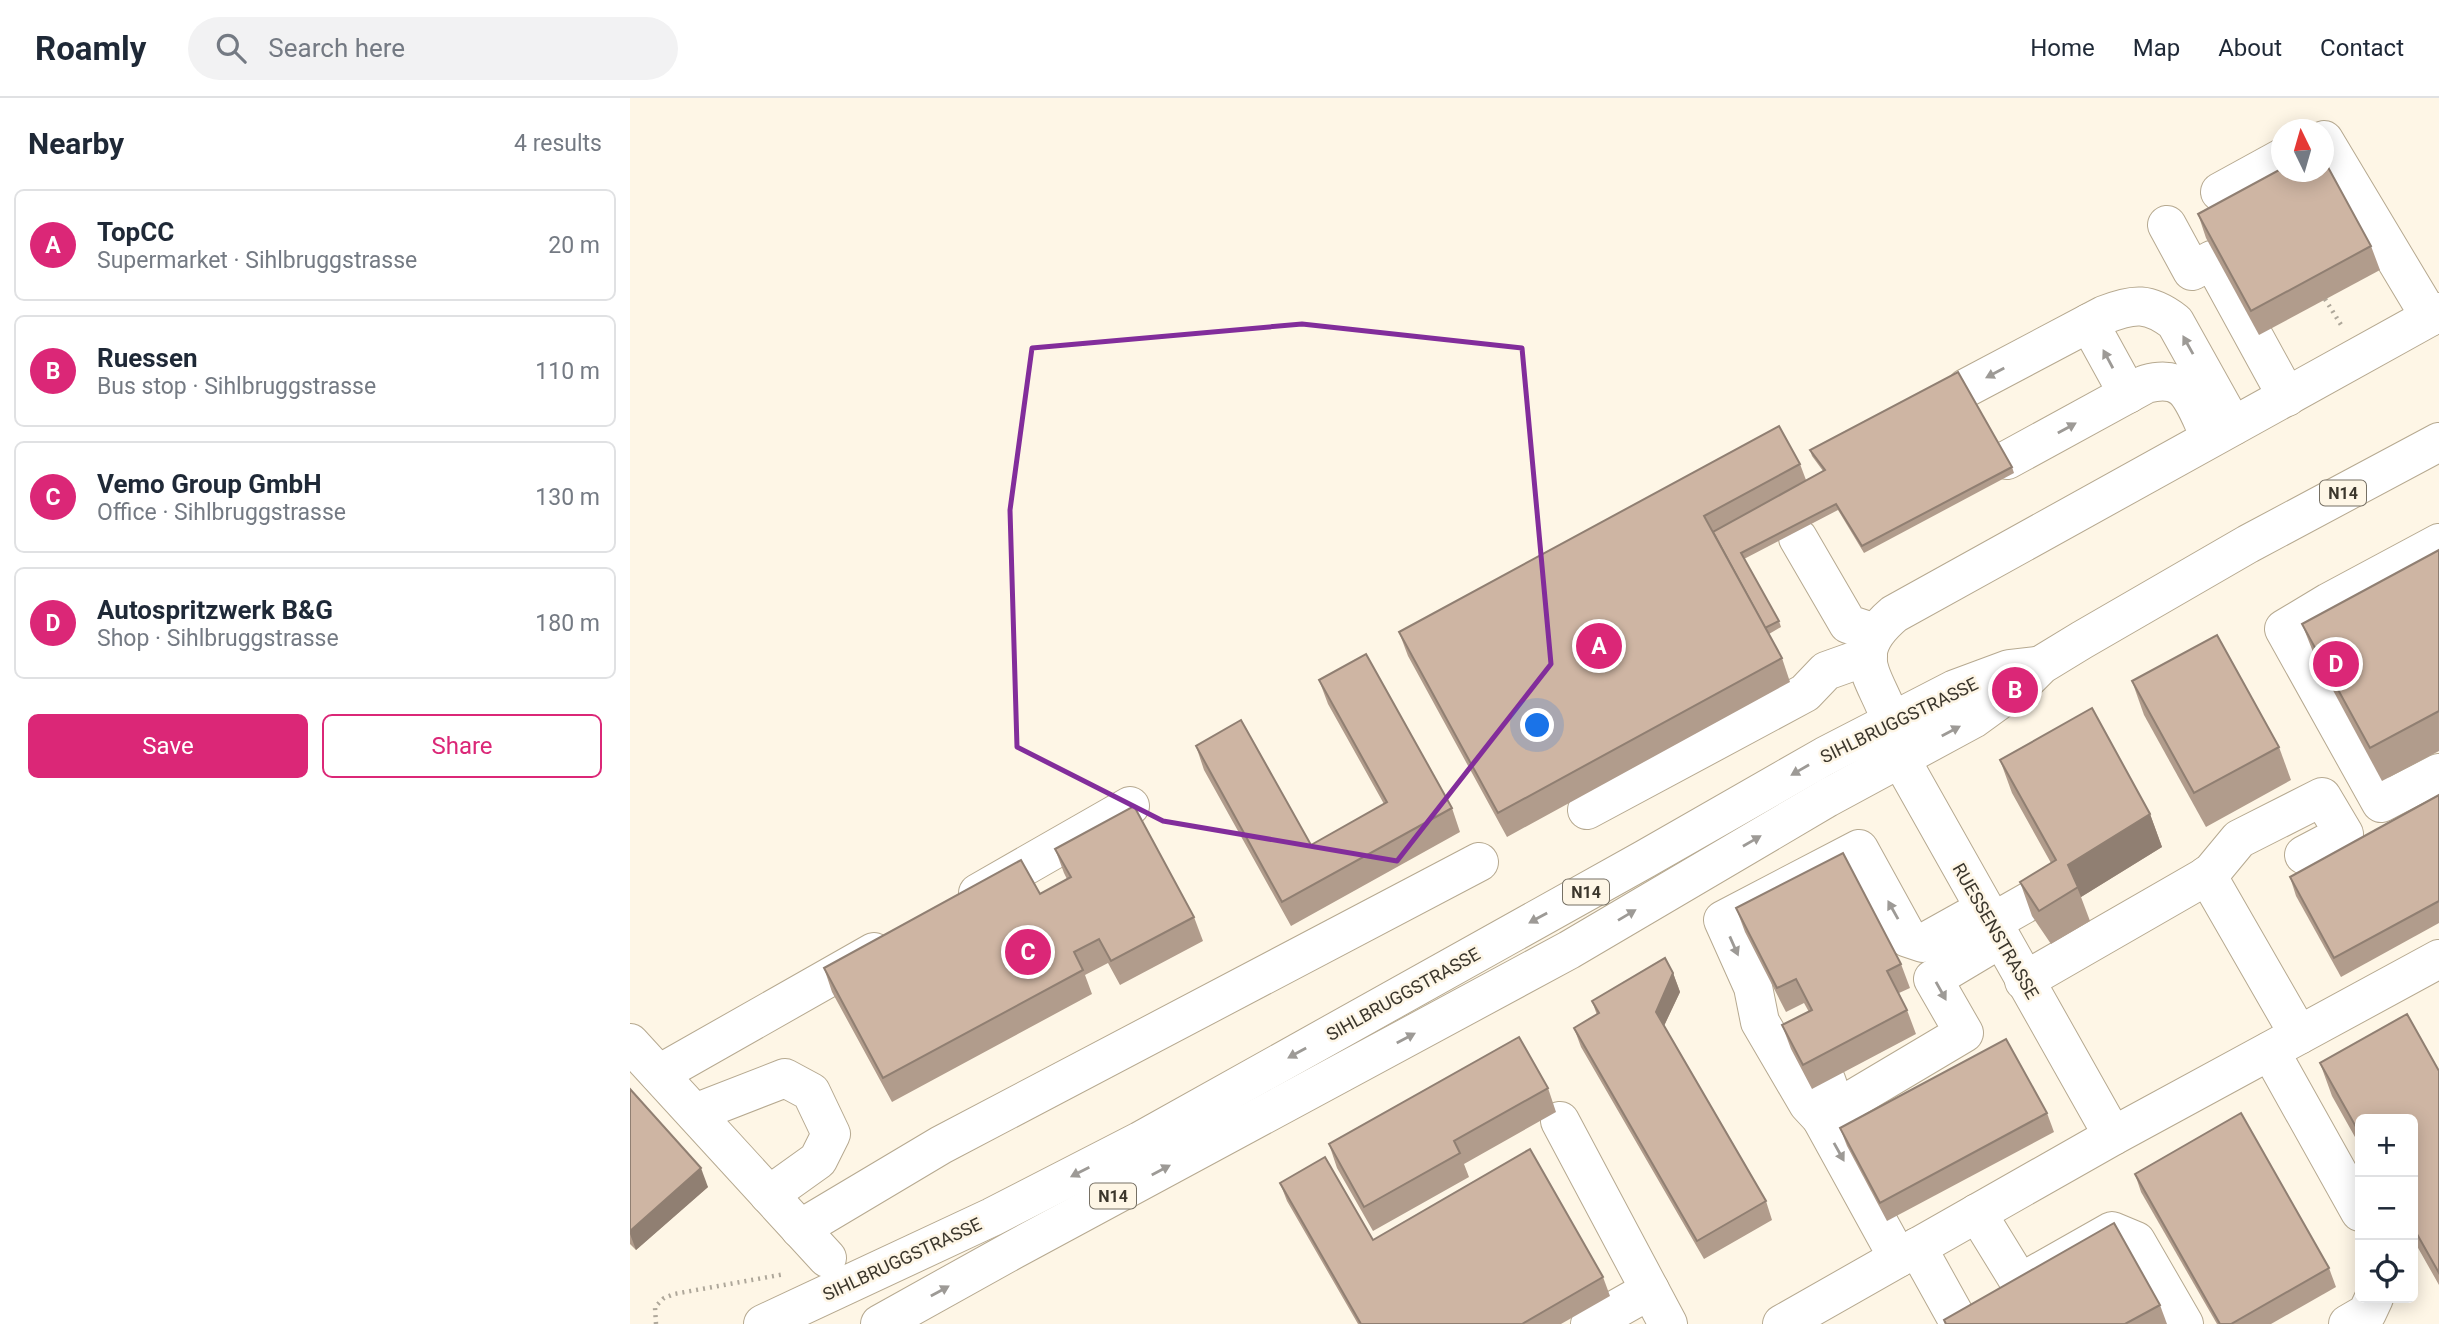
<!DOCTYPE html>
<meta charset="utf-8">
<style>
body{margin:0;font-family:Roboto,sans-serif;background:#f2f2f3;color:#1f2937}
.controls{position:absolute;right:21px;bottom:21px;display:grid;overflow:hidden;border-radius:10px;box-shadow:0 4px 18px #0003}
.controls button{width:63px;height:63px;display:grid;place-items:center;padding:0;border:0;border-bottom:2px solid #e0e1e3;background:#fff;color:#1f2937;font:35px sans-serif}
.compass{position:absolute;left:1641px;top:21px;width:63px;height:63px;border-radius:50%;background:#fff;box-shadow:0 4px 18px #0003;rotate:355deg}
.you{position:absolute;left:908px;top:628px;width:24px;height:24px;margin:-18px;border:5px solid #fff;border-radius:50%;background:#1a73e8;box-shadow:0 0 0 10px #1a73e833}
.badge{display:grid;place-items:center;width:46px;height:46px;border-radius:50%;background:#db2777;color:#fff;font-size:23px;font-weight:700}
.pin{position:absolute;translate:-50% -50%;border:4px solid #fff;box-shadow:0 2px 7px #0006}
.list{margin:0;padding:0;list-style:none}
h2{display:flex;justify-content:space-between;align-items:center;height:91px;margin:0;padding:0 28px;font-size:30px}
h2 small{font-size:23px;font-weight:400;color:#747a83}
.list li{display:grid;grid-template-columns:46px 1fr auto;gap:21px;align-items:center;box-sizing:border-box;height:112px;margin:0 14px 14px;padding:0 14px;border:2px solid #e0e1e3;border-radius:10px}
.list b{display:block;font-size:26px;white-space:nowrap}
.list p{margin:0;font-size:23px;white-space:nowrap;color:#747a83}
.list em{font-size:23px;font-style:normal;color:#747a83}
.actions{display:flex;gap:14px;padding:21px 28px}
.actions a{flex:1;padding:16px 0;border:2px solid #db2777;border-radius:10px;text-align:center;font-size:24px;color:#db2777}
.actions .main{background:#db2777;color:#fff}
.icon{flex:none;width:38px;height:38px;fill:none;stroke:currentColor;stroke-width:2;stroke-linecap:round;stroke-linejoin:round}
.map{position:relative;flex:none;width:1809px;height:1226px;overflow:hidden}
header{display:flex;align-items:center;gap:42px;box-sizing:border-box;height:98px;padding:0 35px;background:#fff;border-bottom:2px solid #e0e1e3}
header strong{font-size:33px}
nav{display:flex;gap:38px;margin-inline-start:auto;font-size:24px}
.search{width:490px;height:63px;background:#f2f2f3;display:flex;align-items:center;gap:18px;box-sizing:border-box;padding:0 24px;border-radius:38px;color:#747a83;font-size:26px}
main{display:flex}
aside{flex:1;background:#fff}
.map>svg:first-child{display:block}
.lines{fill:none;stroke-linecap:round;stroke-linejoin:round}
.minor-casing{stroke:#b6a990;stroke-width:40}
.major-casing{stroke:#b6a990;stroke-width:40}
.path{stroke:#aea79a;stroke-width:4.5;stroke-dasharray:2 5;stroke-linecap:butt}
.minor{stroke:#fff;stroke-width:38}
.major{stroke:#fff;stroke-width:38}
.wall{fill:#b19c8c}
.shaded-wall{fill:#907f72}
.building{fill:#ceb5a3;stroke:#907f72;stroke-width:2}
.oneway{fill:#9d9a96}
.marked{fill:none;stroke:#822d9b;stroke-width:5;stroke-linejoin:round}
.labels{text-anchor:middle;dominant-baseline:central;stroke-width:5;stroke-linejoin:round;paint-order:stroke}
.shield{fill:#fef6e6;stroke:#767064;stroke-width:2}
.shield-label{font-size:16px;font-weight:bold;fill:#3b362c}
.street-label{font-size:18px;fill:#3b362c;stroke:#fef6e6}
</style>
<header>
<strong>Roamly</strong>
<div class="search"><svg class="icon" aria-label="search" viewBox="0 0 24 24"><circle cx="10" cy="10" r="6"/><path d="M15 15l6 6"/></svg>Search here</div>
<nav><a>Home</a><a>Map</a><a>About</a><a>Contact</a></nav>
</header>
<main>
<aside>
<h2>Nearby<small>4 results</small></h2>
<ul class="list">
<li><span class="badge">A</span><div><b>TopCC</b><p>Supermarket · Sihlbruggstrasse</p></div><em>20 m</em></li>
<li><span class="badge">B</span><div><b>Ruessen</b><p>Bus stop · Sihlbruggstrasse</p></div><em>110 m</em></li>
<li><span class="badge">C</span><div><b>Vemo Group GmbH</b><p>Office · Sihlbruggstrasse</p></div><em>130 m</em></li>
<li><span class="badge">D</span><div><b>Autospritzwerk B&amp;G</b><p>Shop · Sihlbruggstrasse</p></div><em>180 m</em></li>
</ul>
<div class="actions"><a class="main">Save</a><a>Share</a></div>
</aside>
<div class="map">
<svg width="1809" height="1226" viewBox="0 0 1809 1226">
<rect width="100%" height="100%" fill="#fef6e6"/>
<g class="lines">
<defs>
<g id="minor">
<path d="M1694,42L1800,219"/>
<path d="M1590,94L1652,60"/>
<path d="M1537,127L1562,173L1582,162L1657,299"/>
<path d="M1459,225L1498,296"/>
<path d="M1336,290L1474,217C1504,205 1519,204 1545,224L1603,328"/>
<path d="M1377,362L1516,286C1554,276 1561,297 1575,328"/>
<path d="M1168,440L1218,526L1245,535"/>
<path d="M1809,445L1699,504L1654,531L1751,705L1809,675"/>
<path d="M957,712L1175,595L1196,573L1238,558"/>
<path d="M1577,777L1669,937"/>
<path d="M348,795L500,708"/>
<path d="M1361,825L1426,788"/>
<path d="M1394,883L1580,776L1609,741L1692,699L1714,736L1674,757"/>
<path d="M0,945L197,1160"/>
<path d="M1640,953L1730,1114"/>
<path d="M29,976L244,854"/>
<path d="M1196,982L1202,999L1191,1020L1178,1006L1130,924L1123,889L1093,822L1229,751L1278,840L1293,845L1354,811"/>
<path d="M65,1015L155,980L181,994L201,1036L188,1062L139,1097"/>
<path d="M930,1023L1038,1226"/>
<path d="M1483,1038L1270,660C1267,648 1265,635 1261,623C1245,577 1216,557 1264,516L1809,214"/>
<path d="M1347,1115L1390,1185L1482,1133L1506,1143L1554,1226"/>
<path d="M170,1131L311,1047L849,764"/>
<path d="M1287,1149L1327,1221"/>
<path d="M1268,1160L1191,1020L1334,935L1303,881L1370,841"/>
<path d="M960,1226L1020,1192"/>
<path d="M1152,1226L1483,1038L1809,861"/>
<path d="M1718,1226L1737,1215L1744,1200"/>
</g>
<g id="major">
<path d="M133,1226L362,1119L510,1043L1015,761L1195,658L1325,591L1379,571L1405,568"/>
<path d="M250,1226L383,1152L939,852L1197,700L1343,621L1394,584L1411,567L1452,542L1618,446L1809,344"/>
</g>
</defs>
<use href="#minor" class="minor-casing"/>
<use href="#major" class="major-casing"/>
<g class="path">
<path d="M1695,201L1713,230"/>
<path d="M26,1226L25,1209L34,1200L44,1196L155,1176"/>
</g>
<use href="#minor" class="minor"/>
<use href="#major" class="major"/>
</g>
<g class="wall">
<path d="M1568,116L1741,148L1750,172L1629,237L1576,140Z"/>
<path d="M1180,352L1382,369L1384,375L1234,455L1208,412L1114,461L1149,523L1151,529L1139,536L1152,560L1160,584L877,739L778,558L769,534L1170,366L1176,382L1193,373L1182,358Z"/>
<path d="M1809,452V653L1752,683L1685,559L1672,526Z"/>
<path d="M689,582L822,710L830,734L661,828L574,672L566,648L681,747L754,706L698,606Z"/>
<path d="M1502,583L1649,649L1661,682L1576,729L1514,617Z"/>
<path d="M1370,662L1520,716L1532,749L1451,799L1460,823L1421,846L1402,818L1390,784L1421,765L1382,695Z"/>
<path d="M1809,697V825L1711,879L1666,798L1660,779Z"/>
<path d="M425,751L564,819L573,843L490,887L478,865L455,877L462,896L262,1004L202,894L194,870L410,796L437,781L434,775Z"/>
<path d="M1106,810L1271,866L1280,890L1269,895L1277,912L1286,936L1182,991L1161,951L1152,927L1179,914L1174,905L1156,914L1115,834Z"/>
<path d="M1043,875L1050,894L1034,928L1136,1103L1142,1122L1074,1161L951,949L944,930L967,917L962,903Z"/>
<path d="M1690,965L1809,973V1187L1783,1141V1021H1730V1048L1702,998Z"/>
<path d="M918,990L926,1014L834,1066L839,1079L743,1133L707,1070L699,1046Z"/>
<path d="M0,991L78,1089L6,1152L0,1146Z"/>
<path d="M1417,1015L1424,1034L1257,1123L1217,1048L1210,1030Z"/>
<path d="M1505,1076L1699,1170L1706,1189L1641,1226H1587L1511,1094Z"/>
<path d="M650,1085L743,1142L973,1179L980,1198L931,1226H728L657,1103Z"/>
<path d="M1530,1207L1537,1226H1315L1314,1222Z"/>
</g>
<g class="shaded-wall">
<path d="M1520,716L1532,749L1451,799L1438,767Z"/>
<path d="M1043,875L1050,894L1032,932L1026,914Z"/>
<path d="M71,1070L78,1089L6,1152L0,1136V1133Z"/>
</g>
<g class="building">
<path d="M1693,60L1741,148L1621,213L1568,116L1651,71V74H1693Z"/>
<path d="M1328,274L1382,369L1232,448L1206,406L1111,455L1149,523L1135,530L1083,434L1195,372L1180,352Z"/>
<path d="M1149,328L1170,366L1074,418L1152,560L868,715L769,534Z"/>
<path d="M1809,452V613L1740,650L1672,526Z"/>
<path d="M1587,537L1649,649L1564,695L1502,583Z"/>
<path d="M736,556L822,710L652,804L566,648L611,622L681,747L757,704L689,582Z"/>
<path d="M1462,610L1520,716L1438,767L1448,789L1409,813L1390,784L1426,762L1370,662Z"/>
<path d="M1809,697V803L1704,860L1660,779Z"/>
<path d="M504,708L564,819L481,863L469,841L444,854L453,872L253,980L194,870L391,762L410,796L441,779L425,751Z"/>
<path d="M1213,755L1271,866L1257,873L1277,912L1173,967L1152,927L1182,912L1166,881L1147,890L1106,810Z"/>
<path d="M1035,860L1043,875L1026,914L1136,1103L1067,1143L944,930L969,915L962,903Z"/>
<path d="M1777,916L1809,973V1175L1783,1129V1021H1730V1036L1690,965Z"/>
<path d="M889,939L918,990L824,1043L830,1055L734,1109L699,1046Z"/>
<path d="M1376,941L1417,1015L1250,1105L1210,1030Z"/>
<path d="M0,991L71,1070L0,1133Z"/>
<path d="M1611,1015L1699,1170L1601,1226H1590L1505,1076Z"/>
<path d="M900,1051L973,1179L892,1226H731L650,1085L695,1059L743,1142Z"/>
<path d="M1484,1125L1530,1207L1495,1226H1316L1314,1222Z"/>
</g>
<defs><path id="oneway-solid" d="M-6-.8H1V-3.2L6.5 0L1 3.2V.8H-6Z" transform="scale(1.75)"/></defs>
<g class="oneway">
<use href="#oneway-solid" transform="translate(1558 247) rotate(-119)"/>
<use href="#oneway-solid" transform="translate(1478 261) rotate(-118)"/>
<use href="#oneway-solid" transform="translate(1365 275) rotate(152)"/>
<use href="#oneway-solid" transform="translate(1437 330) rotate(-29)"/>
<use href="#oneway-solid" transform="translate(1321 633) rotate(-28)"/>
<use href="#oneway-solid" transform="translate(1170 672) rotate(150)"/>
<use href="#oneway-solid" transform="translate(1122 743) rotate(-30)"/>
<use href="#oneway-solid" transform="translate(1263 812) rotate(-119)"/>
<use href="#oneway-solid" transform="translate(997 817) rotate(-31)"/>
<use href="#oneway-solid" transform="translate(908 820) rotate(151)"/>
<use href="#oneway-solid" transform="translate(1104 848) rotate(66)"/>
<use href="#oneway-solid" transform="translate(1311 893) rotate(61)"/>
<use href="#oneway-solid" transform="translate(776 940) rotate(-28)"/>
<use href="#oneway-solid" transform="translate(667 955) rotate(151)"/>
<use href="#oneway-solid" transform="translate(1209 1054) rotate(61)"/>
<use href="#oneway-solid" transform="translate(531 1072) rotate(-28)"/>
<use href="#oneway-solid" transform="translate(450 1074) rotate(153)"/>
<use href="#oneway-solid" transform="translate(310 1193) rotate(-29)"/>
</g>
<path class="marked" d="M672,226L892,250L921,566L767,763L533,723L387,649L380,412L402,250Z"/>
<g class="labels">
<g class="shield">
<rect x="1690" y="382.5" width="46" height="25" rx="5"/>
<rect x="933" y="781.5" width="46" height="25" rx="5"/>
<rect x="460" y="1085.5" width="46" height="25" rx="5"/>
</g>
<g class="shield-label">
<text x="1713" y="395">N14</text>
<text x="956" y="794">N14</text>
<text x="483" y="1098">N14</text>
</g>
<g class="street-label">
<text transform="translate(1269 622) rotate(-26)">SIHLBRUGGSTRASSE</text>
<text transform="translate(1366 833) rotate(60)">RUESSENSTRASSE</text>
<text transform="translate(773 896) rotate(-29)">SIHLBRUGGSTRASSE</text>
<text transform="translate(272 1161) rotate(-25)">SIHLBRUGGSTRASSE</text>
</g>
</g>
</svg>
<div class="controls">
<button>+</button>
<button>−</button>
<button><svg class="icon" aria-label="locate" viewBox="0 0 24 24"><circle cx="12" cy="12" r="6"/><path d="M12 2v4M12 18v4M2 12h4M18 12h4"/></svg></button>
</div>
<svg class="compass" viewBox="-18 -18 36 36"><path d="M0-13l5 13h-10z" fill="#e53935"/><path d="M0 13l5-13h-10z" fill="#747a83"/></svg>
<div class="you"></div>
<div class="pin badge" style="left:969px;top:548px">A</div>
<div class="pin badge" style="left:1385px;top:592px">B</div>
<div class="pin badge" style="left:398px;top:854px">C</div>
<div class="pin badge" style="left:1706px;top:566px">D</div>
</div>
</main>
